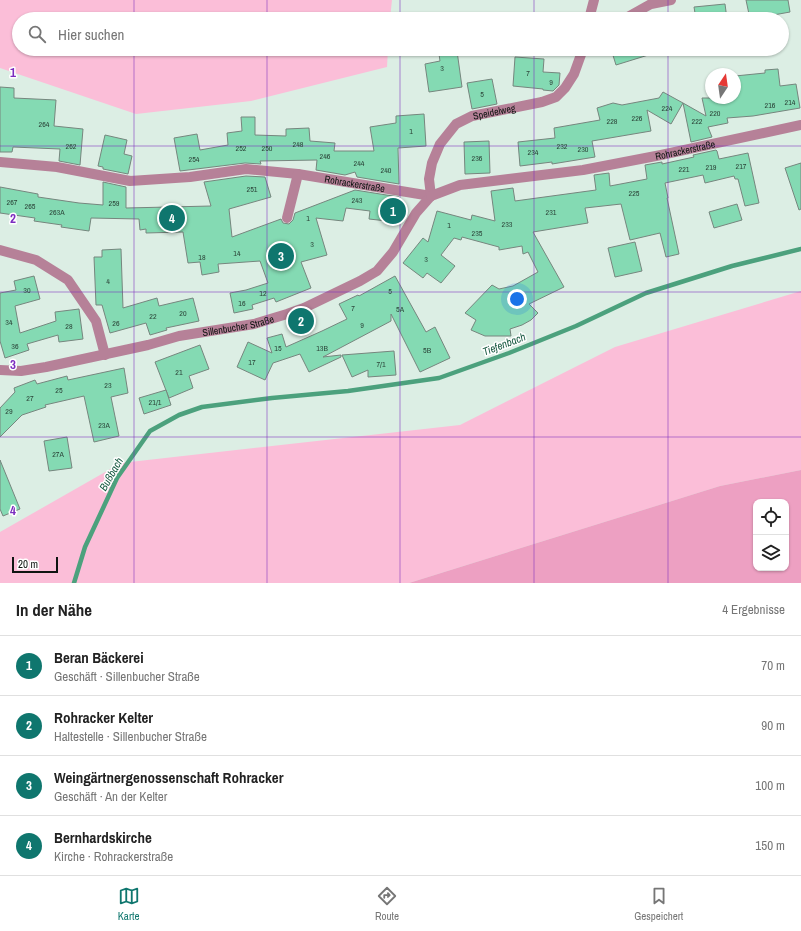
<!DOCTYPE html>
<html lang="de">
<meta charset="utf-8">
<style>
body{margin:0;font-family:"Archivo Narrow",sans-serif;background:#f2f2f2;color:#222}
.controls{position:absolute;right:12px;bottom:12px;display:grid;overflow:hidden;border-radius:8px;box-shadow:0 1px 3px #0004}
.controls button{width:36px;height:36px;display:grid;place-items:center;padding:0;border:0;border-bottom:1px solid #e0e0e0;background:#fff;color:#222;font:20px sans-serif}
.compass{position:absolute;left:705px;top:68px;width:36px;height:36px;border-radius:50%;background:#fff;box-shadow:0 1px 3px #0004;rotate:13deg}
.scale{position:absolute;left:12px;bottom:10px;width:46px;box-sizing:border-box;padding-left:4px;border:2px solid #0f1512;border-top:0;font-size:11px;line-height:14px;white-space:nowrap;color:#0f1512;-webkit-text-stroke:3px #fff;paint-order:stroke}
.you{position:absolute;left:517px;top:299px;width:14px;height:14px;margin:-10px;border:3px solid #fff;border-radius:50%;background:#1a73e8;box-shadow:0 0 0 6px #1a73e833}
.badge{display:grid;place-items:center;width:26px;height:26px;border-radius:50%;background:#0f766e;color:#fff;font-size:13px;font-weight:700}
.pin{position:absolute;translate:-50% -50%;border:2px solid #fff;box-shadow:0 1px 4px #0006}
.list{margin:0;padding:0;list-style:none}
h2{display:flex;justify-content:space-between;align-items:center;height:52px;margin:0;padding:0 16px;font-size:17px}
h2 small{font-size:13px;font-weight:400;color:#767676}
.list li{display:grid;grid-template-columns:26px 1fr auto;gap:12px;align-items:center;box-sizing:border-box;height:60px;padding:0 16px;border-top:1px solid #e0e0e0}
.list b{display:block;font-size:15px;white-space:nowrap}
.list p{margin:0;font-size:13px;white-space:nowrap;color:#767676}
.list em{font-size:13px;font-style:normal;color:#767676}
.icon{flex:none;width:22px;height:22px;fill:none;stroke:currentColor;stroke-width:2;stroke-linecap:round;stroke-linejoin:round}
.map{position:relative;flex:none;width:801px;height:583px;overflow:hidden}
.search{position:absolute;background:#fff;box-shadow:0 1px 3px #0004;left:12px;right:12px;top:12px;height:44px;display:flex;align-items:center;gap:10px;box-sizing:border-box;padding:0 14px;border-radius:22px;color:#767676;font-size:15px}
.sheet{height:292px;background:#fff}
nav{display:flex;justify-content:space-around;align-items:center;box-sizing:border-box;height:56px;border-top:1px solid #e0e0e0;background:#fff;font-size:11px;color:#767676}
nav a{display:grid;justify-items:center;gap:2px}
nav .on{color:#0f766e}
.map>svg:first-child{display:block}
.green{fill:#fbbed8}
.forest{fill:#eda0c2;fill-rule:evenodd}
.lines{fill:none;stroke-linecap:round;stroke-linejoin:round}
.stream{stroke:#4ca17d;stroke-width:4.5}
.building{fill:#84dab3;stroke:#76867e}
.minor{stroke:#b68198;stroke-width:10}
.tertiary{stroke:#b68198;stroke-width:10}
.grid{fill:none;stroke:#7b2cbf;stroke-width:1;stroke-opacity:0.55}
.labels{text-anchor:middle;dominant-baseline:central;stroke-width:3;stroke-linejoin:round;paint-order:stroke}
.number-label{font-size:8px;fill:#2c463a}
.street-label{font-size:10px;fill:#0f1512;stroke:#fff}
.water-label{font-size:11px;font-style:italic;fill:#185a41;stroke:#fff}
.grid-label{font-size:13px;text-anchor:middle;font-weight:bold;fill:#7b2cbf;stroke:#fff;stroke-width:3;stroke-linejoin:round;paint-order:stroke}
</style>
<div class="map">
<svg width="801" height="583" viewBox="0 0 801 583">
<rect width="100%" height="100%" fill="#dceee4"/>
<g class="green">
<path d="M0,0H392L390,19H19V49H388L387,67L251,101L136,114L0,68Z"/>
<path d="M801,291V470L720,486L409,583H0V532L121,463L460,425L615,347Z"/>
</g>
<path class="forest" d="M801,470V583H409L720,486ZM756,502H786V568H756Z"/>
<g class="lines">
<path class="stream" d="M74,583L85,547L117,478L150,431L179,415L202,407L272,398L348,391L439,378L509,353L576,326L646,293L732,266L801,249"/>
</g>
<g class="building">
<path d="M746,0H788L790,12L768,16V19H750Z"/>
<path d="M725,4L727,19H696L694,7Z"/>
<path d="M611,49H658V52L616,65Z"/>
<path d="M457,51L462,87L429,92L425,64L440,61L439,54Z"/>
<path d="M515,57L544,59L543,72L560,73L559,85L553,91L543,90V89L513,86Z"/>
<path d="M778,69L780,86L796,84L800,108L753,116L727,118L728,123L708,127L712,137L691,142L683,103L706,116L702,98H735V76L765,73V70Z"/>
<path d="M492,79L497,104L472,109L467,83Z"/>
<path d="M0,87L14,88V98L56,100L54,126L83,129L80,165L59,161L60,149L13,147L12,152H0Z"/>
<path d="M663,92L683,103L671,124L647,110L651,131L592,141L595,157L552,164V162L520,166L518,142L555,138L554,128L600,120L597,108L613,103L622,105L659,98Z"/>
<path d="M424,114L426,146L398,148L399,184L357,177L355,172L345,175L316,170L317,160L260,161L261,164L245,163L180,171L174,138L197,134L200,150L228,145L227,133L242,131L241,117H255V135L286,136V129L309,128L310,141L335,143L334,151H374L370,127L396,123V116Z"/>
<path d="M105,135L127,140L124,154L132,156L128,174L103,169V167L98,166Z"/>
<path d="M489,141L490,173L465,174L464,142Z"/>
<path d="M716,150L717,151L719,159L748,153L759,203L745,206L738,179H735L734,176L705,183L703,175L665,183L668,198H667L679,254L666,257L660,233L630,240L621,204L585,208L588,223L533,232L564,287L529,304L538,313L531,320L522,325L510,329L511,336H485L471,330L476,320L465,313L492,285L499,289L513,286L538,272L528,252L523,254L522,246L499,250V247L462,237L461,240L454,238L441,255L455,266L441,283L427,273L423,278L403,263L423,238L428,242L437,211L471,220L472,215L495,221L491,191L513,188L515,201L596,190L594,175L609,173L610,186L647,179L645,165L662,162V164L694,157L693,155Z"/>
<path d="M801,163V209L799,210L785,168Z"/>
<path d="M246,176L265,177L271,197L229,209L232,237L281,219L283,223L289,224L293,220L295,213L355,190L399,197L396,222L369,219L370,211L346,208L343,221L316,218L327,255L301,262L311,288L276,302L274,298L252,305L253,309L234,313L230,293L246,290L268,283L260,261L218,264L219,272L202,275L200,262L188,263L183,232L146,233V229L140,230L139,219L91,218L89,231L61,227L62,225L34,221L35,218L0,213V187L38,194V197L79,203L103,205V182L126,187V208L211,206L204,182Z"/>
<path d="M737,204L742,220L714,228L709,212Z"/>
<path d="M635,242L642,271L615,277L608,248Z"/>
<path d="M121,249L123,308L157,298L159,306L193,298L199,321L166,328L167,330L150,335L146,323L110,333L102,305H96L94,257H102V250Z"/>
<path d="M34,276L40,299L15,306L20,333L56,321L55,312L79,309L83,339L59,342L58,335L27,344L29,350L5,358L0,341V293L16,290L14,281Z"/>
<path d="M395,276L426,332L435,327L450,358L420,372L391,314V321L323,357L341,355V357L309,372L300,354L273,363L265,380L237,367L248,342L272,353L267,338L282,334L286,347L322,331L347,319L339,304L358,295L359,296Z"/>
<path d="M200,345L209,369L189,376L193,388L169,398L155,362Z"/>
<path d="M394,351L396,375L368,377V370L352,377L342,355Z"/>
<path d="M124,368L128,393L111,397L119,436L94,442L84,396L45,405L46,407L22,415L0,437V408L15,392L14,388L35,380L37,384L67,376L68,380Z"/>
<path d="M166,390L171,405L144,414L139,398Z"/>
<path d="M67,437L72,468L49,471L44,441Z"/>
<path d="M0,460L20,509L3,516L0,509Z"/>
</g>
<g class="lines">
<g class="minor">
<path d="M589,19L594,0"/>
<path d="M624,19L651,4L671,0"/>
<path id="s1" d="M0,162L57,167L130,181L190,177L246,169L298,174L431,196"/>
<path id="s2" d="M431,196L429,179L432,163L440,144L456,124L472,116L542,102L556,97L565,88L574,74L583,49"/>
<path d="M287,218L298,174"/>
<path d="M0,250L36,260L68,280L96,321L105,355"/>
<path id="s3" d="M0,370L21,371L46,367L148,345L179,336L254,324L287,314L304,308L360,281L377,271L393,252L416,213L431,196"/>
</g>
<path class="tertiary" id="s4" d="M431,196L460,185L583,170L661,155L801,125"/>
</g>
<path class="grid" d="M134,0V19M267,0V19M400,0V19M534,0V19M668,0V19M134,49V583M267,49V583M400,49V583M534,49V583M668,49V583M0,146H801M0,292H801M0,437H801"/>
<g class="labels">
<g class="number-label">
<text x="442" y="68">3</text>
<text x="528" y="73">7</text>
<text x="551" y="82">9</text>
<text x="482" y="94">5</text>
<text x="790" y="102">214</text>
<text x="770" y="105">216</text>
<text x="667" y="108">224</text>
<text x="715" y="113">220</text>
<text x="637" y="118">226</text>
<text x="612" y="121">228</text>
<text x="697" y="121">222</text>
<text x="44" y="124">264</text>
<text x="411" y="131">1</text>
<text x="298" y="144">248</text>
<text x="71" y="146">262</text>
<text x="562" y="146">232</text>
<text x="241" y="148">252</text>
<text x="267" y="148">250</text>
<text x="583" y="149">230</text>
<text x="533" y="152">234</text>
<text x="325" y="156">246</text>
<text x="477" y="158">236</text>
<text x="194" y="159">254</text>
<text x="359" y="163">244</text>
<text x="741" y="166">217</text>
<text x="711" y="167">219</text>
<text x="684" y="169">221</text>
<text x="386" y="170">240</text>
<text x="252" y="189">251</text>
<text x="634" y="193">225</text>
<text x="357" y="200">243</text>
<text x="12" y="202">267</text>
<text x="114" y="203">259</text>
<text x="30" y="206">265</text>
<text x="57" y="212">263A</text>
<text x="551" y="212">231</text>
<text x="308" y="218">1</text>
<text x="507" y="224">233</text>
<text x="449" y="225">1</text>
<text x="477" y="233">235</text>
<text x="312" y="244">3</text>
<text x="237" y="253">14</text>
<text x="202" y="257">18</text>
<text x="426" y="259">3</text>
<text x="108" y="281">4</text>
<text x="27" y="290">30</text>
<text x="390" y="291">5</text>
<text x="263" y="293">12</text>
<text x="242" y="303">16</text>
<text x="353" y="308">7</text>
<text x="400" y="309">5A</text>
<text x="183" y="313">20</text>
<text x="153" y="316">22</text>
<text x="9" y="322">34</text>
<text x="116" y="323">26</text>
<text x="362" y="325">9</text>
<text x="69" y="326">28</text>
<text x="15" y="346">36</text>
<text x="278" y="348">15</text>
<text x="322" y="348">13B</text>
<text x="427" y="350">5B</text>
<text x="252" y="362">17</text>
<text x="381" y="364">7/1</text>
<text x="179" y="372">21</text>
<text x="108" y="385">23</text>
<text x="59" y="390">25</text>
<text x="30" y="398">27</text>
<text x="155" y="402">21/1</text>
<text x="9" y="411">29</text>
<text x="104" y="425">23A</text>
<text x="58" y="454">27A</text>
</g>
<g class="street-label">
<text stroke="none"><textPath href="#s2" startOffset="120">Speidelweg</textPath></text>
<text stroke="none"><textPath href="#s4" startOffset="259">Rohrackerstraße</textPath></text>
<text stroke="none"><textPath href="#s1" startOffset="358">Rohrackerstraße</textPath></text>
<text stroke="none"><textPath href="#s3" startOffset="243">Sillenbucher Straße</textPath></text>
</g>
<g class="water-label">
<text transform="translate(504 344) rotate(-21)">Tiefenbach</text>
<text transform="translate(111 474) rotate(-60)">Bußbach</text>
</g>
</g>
<g class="grid-label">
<text x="13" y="77">1</text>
<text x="13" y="223">2</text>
<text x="13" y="369">3</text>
<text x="13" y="515">4</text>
</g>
</svg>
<div class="controls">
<button><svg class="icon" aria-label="locate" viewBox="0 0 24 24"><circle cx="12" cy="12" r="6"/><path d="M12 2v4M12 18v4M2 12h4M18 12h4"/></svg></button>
<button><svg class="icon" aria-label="layers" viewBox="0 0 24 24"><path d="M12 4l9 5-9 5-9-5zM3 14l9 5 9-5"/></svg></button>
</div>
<svg class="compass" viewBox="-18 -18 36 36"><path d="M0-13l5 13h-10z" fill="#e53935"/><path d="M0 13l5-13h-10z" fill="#767676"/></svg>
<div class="scale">20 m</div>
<div class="you"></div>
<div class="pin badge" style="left:393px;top:211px">1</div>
<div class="pin badge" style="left:301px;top:321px">2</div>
<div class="pin badge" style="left:281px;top:256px">3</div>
<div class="pin badge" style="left:172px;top:218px">4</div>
<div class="search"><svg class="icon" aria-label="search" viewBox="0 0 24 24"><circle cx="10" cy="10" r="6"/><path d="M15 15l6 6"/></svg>Hier suchen</div>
</div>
<section class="sheet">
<h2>In der Nähe<small>4 Ergebnisse</small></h2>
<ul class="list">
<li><span class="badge">1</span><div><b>Beran Bäckerei</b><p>Geschäft · Sillenbucher Straße</p></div><em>70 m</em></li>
<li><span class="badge">2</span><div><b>Rohracker Kelter</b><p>Haltestelle · Sillenbucher Straße</p></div><em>90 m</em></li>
<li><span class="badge">3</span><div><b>Weingärtnergenossenschaft Rohracker</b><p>Geschäft · An der Kelter</p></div><em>100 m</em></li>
<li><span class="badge">4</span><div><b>Bernhardskirche</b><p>Kirche · Rohrackerstraße</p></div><em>150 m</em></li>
</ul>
</section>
<nav>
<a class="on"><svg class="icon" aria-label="map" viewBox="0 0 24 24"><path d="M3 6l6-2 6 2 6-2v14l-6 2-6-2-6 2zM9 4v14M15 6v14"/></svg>Karte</a>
<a><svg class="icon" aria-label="directions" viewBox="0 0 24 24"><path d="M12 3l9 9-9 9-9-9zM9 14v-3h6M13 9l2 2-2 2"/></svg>Route</a>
<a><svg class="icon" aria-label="saved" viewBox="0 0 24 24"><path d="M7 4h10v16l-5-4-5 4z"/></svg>Gespeichert</a>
</nav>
